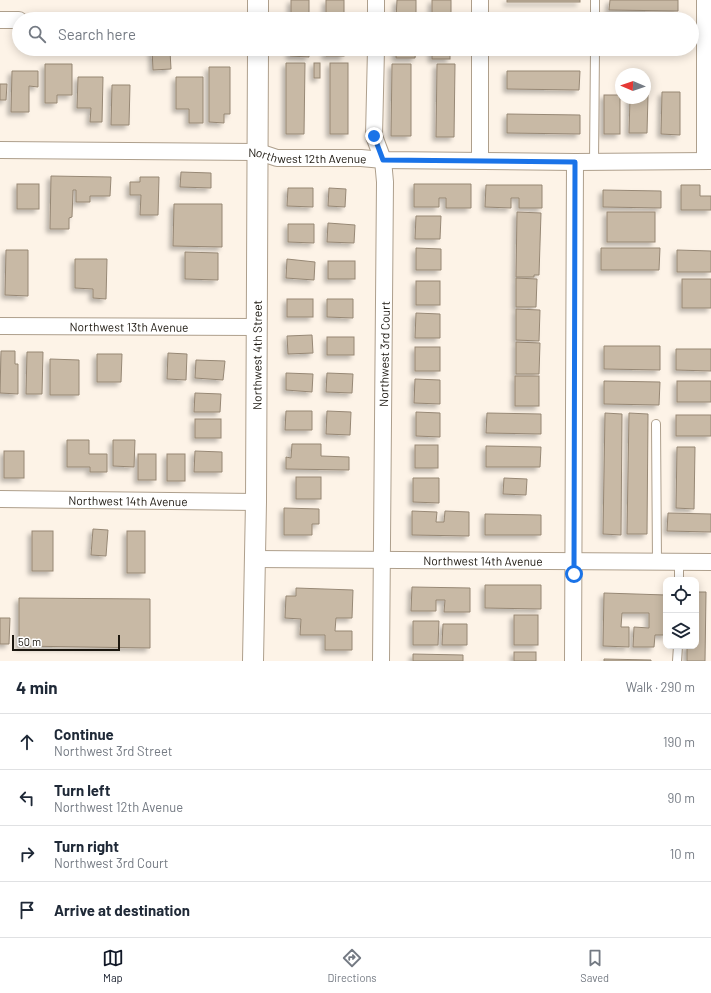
<!DOCTYPE html>
<meta charset="utf-8">
<style>
body{margin:0;font-family:Barlow,sans-serif;background:#f2f2f3;color:#1f2937}
.controls{position:absolute;right:12px;bottom:12px;display:grid;overflow:hidden;border-radius:8px;box-shadow:0 2px 10px #0003}
.controls button{width:36px;height:36px;display:grid;place-items:center;padding:0;border:0;border-bottom:1px solid #e0e1e3;background:#fff;color:#1f2937;font:20px sans-serif}
.compass{position:absolute;left:615px;top:68px;width:36px;height:36px;border-radius:50%;background:#fff;box-shadow:0 2px 10px #0003;rotate:272deg}
.scale{position:absolute;left:12px;bottom:10px;width:108px;box-sizing:border-box;padding-left:4px;border:2px solid #1c170f;border-top:0;font-size:11px;line-height:14px;white-space:nowrap;color:#1c170f;-webkit-text-stroke:3px #fff;paint-order:stroke}
.stop{position:absolute;width:12px;height:12px;margin:-9px;border:3px solid #1a73e8;border-radius:50%;background:#fff}
.stop.end{background:#1a73e8;border-color:#fff;box-shadow:0 1px 4px #0008}
.list{margin:0;padding:0;list-style:none}
h2{display:flex;justify-content:space-between;align-items:center;height:52px;margin:0;padding:0 16px;font-size:17px}
h2 small{font-size:13px;font-weight:400;color:#747a83}
.list li{display:grid;grid-template-columns:26px 1fr auto;gap:12px;align-items:center;box-sizing:border-box;height:56px;padding:0 16px;border-top:1px solid #e0e1e3}
.list b{display:block;font-size:15px;white-space:nowrap}
.list p{margin:0;font-size:13px;white-space:nowrap;color:#747a83}
.list em{font-size:13px;font-style:normal;color:#747a83}
.icon{flex:none;width:22px;height:22px;fill:none;stroke:currentColor;stroke-width:2;stroke-linecap:round;stroke-linejoin:round}
.map{position:relative;flex:none;width:711px;height:661px;overflow:hidden}
.search{position:absolute;background:#fff;box-shadow:0 2px 10px #0003;left:12px;right:12px;top:12px;height:44px;display:flex;align-items:center;gap:10px;box-sizing:border-box;padding:0 14px;border-radius:22px;color:#747a83;font-size:15px}
.sheet{height:276px;background:#fff}
nav{display:flex;justify-content:space-around;align-items:center;box-sizing:border-box;height:56px;border-top:1px solid #e0e1e3;background:#fff;font-size:11px;color:#747a83}
nav a{display:grid;justify-items:center;gap:2px}
nav .on{color:#111827}
.map>svg:first-child{display:block}
.building{fill:#c8b9a5;stroke:#978875;filter:url(#shadow)}
.lines{fill:none;stroke-linecap:round;stroke-linejoin:round}
.service-casing{stroke:#ae9f8c;stroke-width:10}
.minor-casing{stroke:#ae9f8c;stroke-width:18}
.tertiary-casing{stroke:#ae9f8c;stroke-width:22}
.service{stroke:#fff;stroke-width:8}
.minor{stroke:#fff;stroke-width:16}
.tertiary{stroke:#fff;stroke-width:20}
.route{stroke:#1a73e8;stroke-width:5}
.labels{text-anchor:middle;dominant-baseline:central;stroke-width:3;stroke-linejoin:round;paint-order:stroke}
.street-label{font-size:12px;fill:#1c170f;stroke:#fff}
</style>
<div class="map">
<svg width="711" height="661" viewBox="0 0 711 661">
<defs>
<filter id="shadow"><feDropShadow dx="-3.5" dy="3.5" stdDeviation="2" flood-color="#0004"/></filter>
</defs>
<rect width="100%" height="100%" fill="#fdf3e7"/>
<g class="building">
<rect x="291" y="0" width="18" height="19"/>
<rect x="326" y="0" width="18" height="19"/>
<path d="M397,0H416V19H396Z"/>
<rect x="432" y="0" width="19" height="19"/>
<rect x="507" y="0" width="73" height="2"/>
<path d="M610,0H678V11L609,10Z"/>
<path d="M152,49H164V51H170L171,69L153,70Z"/>
<path d="M290,49H309V57L290,56Z"/>
<rect x="326" y="49" width="18" height="7"/>
<path d="M396,49H416L415,58H396Z"/>
<rect x="432" y="49" width="18" height="10"/>
<path d="M286,63H305L304,134H286Z"/>
<rect x="314" y="63" width="6" height="15"/>
<rect x="330" y="63" width="18" height="71"/>
<path d="M45,64H72V95H57V103H45Z"/>
<path d="M392,64H411V136H391Z"/>
<path d="M437,64H455L454,137H436Z"/>
<path d="M209,67H230V114H224V123L209,122Z"/>
<path d="M12,71H38V87L29,86V112H11Z"/>
<path d="M507,71H580L579,90L507,89Z"/>
<path d="M78,77H103L102,122H90L91,108H77Z"/>
<path d="M176,77H203V123H189V109H176Z"/>
<path d="M0,84H7L6,100H0Z"/>
<path d="M112,85H130L129,125H111Z"/>
<path d="M662,92H680V135L661,134Z"/>
<rect x="604" y="95" width="16" height="39"/>
<path d="M645,95H648L647,133H629L630,98H645Z"/>
<path d="M507,114L580,115V134L507,133Z"/>
<path d="M181,172L211,173V188L180,187Z"/>
<path d="M51,176L111,177L110,196H90V202H76V190H73L72,217L69,218V229H50Z"/>
<path d="M140,177H159L158,215H140L141,195H130V182H140Z"/>
<rect x="17" y="184" width="22" height="25"/>
<path d="M414,184H471V208H446V198H439V207H414Z"/>
<path d="M486,185H542V208H519V198H511V208L485,207Z"/>
<path d="M681,185H700V196H711V210H681Z"/>
<path d="M288,188H313V207L287,206Z"/>
<path d="M329,188L346,189L345,207L328,206Z"/>
<path d="M603,190L661,191V208L603,207Z"/>
<path d="M174,204H222V247L173,246Z"/>
<path d="M517,212L541,213L539,275H534V277H516Z"/>
<rect x="607" y="212" width="48" height="30"/>
<path d="M416,216H441L440,239H415Z"/>
<path d="M328,223L355,225L354,243L327,242Z"/>
<path d="M288,224H314V243L288,242Z"/>
<path d="M416,248L441,249V270H416Z"/>
<path d="M601,248H660L659,270H601Z"/>
<path d="M6,250H28V296L5,295Z"/>
<path d="M677,250L711,251V272H677Z"/>
<path d="M185,252L218,253V280L185,279Z"/>
<path d="M75,259H107L106,299L93,298V289L75,288Z"/>
<path d="M287,259L315,262L314,280L286,278Z"/>
<rect x="328" y="261" width="27" height="18"/>
<path d="M516,278L537,279L536,307H516Z"/>
<rect x="682" y="279" width="29" height="29"/>
<rect x="416" y="281" width="24" height="24"/>
<rect x="287" y="299" width="26" height="18"/>
<path d="M327,299H353V318L327,317Z"/>
<path d="M516,309L540,310L539,341L516,340Z"/>
<path d="M416,313L440,314V338H415Z"/>
<path d="M312,335L313,353L288,354L287,336Z"/>
<rect x="327" y="337" width="27" height="18"/>
<path d="M516,342L540,343L539,374H516Z"/>
<path d="M604,346H660V370L604,369Z"/>
<rect x="415" y="347" width="25" height="24"/>
<path d="M676,349H711V371L676,370Z"/>
<path d="M1,351H15V364H18V394L0,393Z"/>
<path d="M27,352H43L42,394H26Z"/>
<path d="M168,353L187,354L186,380L167,379Z"/>
<path d="M97,354H122L121,382H97Z"/>
<path d="M50,359L79,360V395H50Z"/>
<path d="M196,360L225,361L223,380L195,378Z"/>
<path d="M286,373L313,374L312,392L286,390Z"/>
<path d="M327,373L353,374L352,393L326,392Z"/>
<rect x="515" y="376" width="24" height="30"/>
<path d="M415,379L440,380V404L414,403Z"/>
<path d="M604,381L660,382L659,405L604,404Z"/>
<rect x="677" y="381" width="34" height="21"/>
<path d="M195,393L221,394L220,412H194Z"/>
<path d="M286,411H312V430H285Z"/>
<path d="M327,411L351,412L350,435L326,434Z"/>
<path d="M416,412L440,413V437L416,436Z"/>
<path d="M487,413L541,414V434L486,433Z"/>
<path d="M605,413L622,414L621,535L603,534Z"/>
<path d="M629,413L648,414L647,534H627Z"/>
<rect x="676" y="415" width="35" height="21"/>
<rect x="195" y="419" width="26" height="19"/>
<path d="M67,440H89V454H107V472H90V467H67Z"/>
<path d="M113,440H135L134,467L113,466Z"/>
<path d="M292,444H321V456L349,457V470L286,469V457L291,458Z"/>
<rect x="415" y="445" width="23" height="23"/>
<path d="M486,446L541,447L540,467H486Z"/>
<path d="M677,447H695L694,509L676,508Z"/>
<rect x="4" y="451" width="20" height="27"/>
<path d="M195,451L222,452V472H194Z"/>
<rect x="138" y="454" width="18" height="26"/>
<rect x="167" y="454" width="18" height="27"/>
<rect x="296" y="477" width="25" height="22"/>
<path d="M413,478H439V503L413,502Z"/>
<path d="M504,478L527,479L526,495L503,494Z"/>
<path d="M284,508L319,509V524H312V535H284Z"/>
<path d="M412,511L437,512L436,522H444L445,511L469,512V536L412,535Z"/>
<path d="M668,513L711,514V532L667,531Z"/>
<path d="M485,514L541,515V535H485Z"/>
<path d="M93,529L108,530L106,556L91,555Z"/>
<rect x="32" y="531" width="21" height="40"/>
<rect x="127" y="531" width="18" height="42"/>
<path d="M485,585H541V609L485,608Z"/>
<path d="M412,587L470,588V612H444L445,600H436V611H411Z"/>
<path d="M296,588L353,590L352,618H336L335,631H352V650H325V635H300L301,619L285,618L286,596H296Z"/>
<path d="M696,592H706L705,661H687V646H696Z"/>
<path d="M604,593L666,595V635H655L654,647H633L634,627L649,628V613H622L621,627H629V647L603,646Z"/>
<path d="M19,598L150,599V648L19,646Z"/>
<rect x="514" y="615" width="24" height="30"/>
<path d="M0,618H10L9,644H0Z"/>
<path d="M413,621H439L438,645H413Z"/>
<path d="M443,624H467V645H442Z"/>
<rect x="514" y="652" width="22" height="9"/>
<path d="M413,654L463,655V661H413Z"/>
<path d="M604,659L651,660V661H604Z"/>
</g>
<g class="lines">
<defs>
<g id="service">
<path d="M595,19V0"/>
<path d="M594,162L595,49"/>
<path d="M656,424L657,562"/>
<path d="M679,580V562"/>
<path d="M677,661L678,646"/>
</g>
<g id="minor">
<path d="M376,19V0"/>
<path d="M480,19V0"/>
<path d="M0,20H19"/>
<path d="M376,49L374,136L383,160L385,182L381,661"/>
<path d="M480,49V161"/>
<path id="s1" d="M0,150L259,152L277,158H361L383,160L575,162L711,161"/>
<path d="M705,161V0"/>
<path id="s2" d="M0,326L257,327"/>
<path id="s3" d="M0,499L256,502"/>
<path id="s4" d="M255,559L711,562"/>
<path d="M573,661L575,162"/>
</g>
<g id="tertiary">
<path d="M258,0V19"/>
<path id="s5" d="M253,661L256,502L258,49"/>
</g>
</defs>
<use href="#service" class="service-casing"/>
<use href="#minor" class="minor-casing"/>
<use href="#tertiary" class="tertiary-casing"/>
<use href="#service" class="service"/>
<use href="#minor" class="minor"/>
<use href="#tertiary" class="tertiary"/>
</g>
<g class="lines">
<path class="route" d="M374,136L383,160L575,162L574,574"/>
</g>
<g class="labels">
<g class="street-label">
<text stroke="none"><textPath href="#s1" startOffset="308">Northwest 12th Avenue</textPath></text>
<text stroke="none"><textPath href="#s2" startOffset="129">Northwest 13th Avenue</textPath></text>
<text transform="translate(384 354) rotate(-89)">Northwest 3rd Court</text>
<text stroke="none"><textPath href="#s5" startOffset="306">Northwest 4th Street</textPath></text>
<text stroke="none"><textPath href="#s3" startOffset="128">Northwest 14th Avenue</textPath></text>
<text stroke="none"><textPath href="#s4" startOffset="228">Northwest 14th Avenue</textPath></text>
</g>
</g>
</svg>
<div class="controls">
<button><svg class="icon" aria-label="locate" viewBox="0 0 24 24"><circle cx="12" cy="12" r="6"/><path d="M12 2v4M12 18v4M2 12h4M18 12h4"/></svg></button>
<button><svg class="icon" aria-label="layers" viewBox="0 0 24 24"><path d="M12 4l9 5-9 5-9-5zM3 14l9 5 9-5"/></svg></button>
</div>
<svg class="compass" viewBox="-18 -18 36 36"><path d="M0-13l5 13h-10z" fill="#e53935"/><path d="M0 13l5-13h-10z" fill="#747a83"/></svg>
<div class="scale">50 m</div>
<div class="stop" style="left:574px;top:574px"></div>
<div class="stop end" style="left:374px;top:136px"></div>
<div class="search"><svg class="icon" aria-label="search" viewBox="0 0 24 24"><circle cx="10" cy="10" r="6"/><path d="M15 15l6 6"/></svg>Search here</div>
</div>
<section class="sheet">
<h2>4 min<small>Walk · 290 m</small></h2>
<ul class="list">
<li><svg class="icon" aria-label="ahead" viewBox="0 0 24 24"><path d="M12 20V5M6 11l6-6 6 6"/></svg><div><b>Continue</b><p>Northwest 3rd Street</p></div><em>190 m</em></li>
<li><svg class="icon" aria-label="left" viewBox="0 0 24 24"><path d="M17 20v-9H6M10 6l-5 5 5 5"/></svg><div><b>Turn left</b><p>Northwest 12th Avenue</p></div><em>90 m</em></li>
<li><svg class="icon" aria-label="right" viewBox="0 0 24 24"><path d="M7 20v-9h11M14 6l5 5-5 5"/></svg><div><b>Turn right</b><p>Northwest 3rd Court</p></div><em>10 m</em></li>
<li><svg class="icon" aria-label="arrive" viewBox="0 0 24 24"><path d="M6 21V4h12l-3 4 3 4H6"/></svg><div><b>Arrive at destination</b></div></li>
</ul>
</section>
<nav>
<a class="on"><svg class="icon" aria-label="map" viewBox="0 0 24 24"><path d="M3 6l6-2 6 2 6-2v14l-6 2-6-2-6 2zM9 4v14M15 6v14"/></svg>Map</a>
<a><svg class="icon" aria-label="directions" viewBox="0 0 24 24"><path d="M12 3l9 9-9 9-9-9zM9 14v-3h6M13 9l2 2-2 2"/></svg>Directions</a>
<a><svg class="icon" aria-label="saved" viewBox="0 0 24 24"><path d="M7 4h10v16l-5-4-5 4z"/></svg>Saved</a>
</nav>
